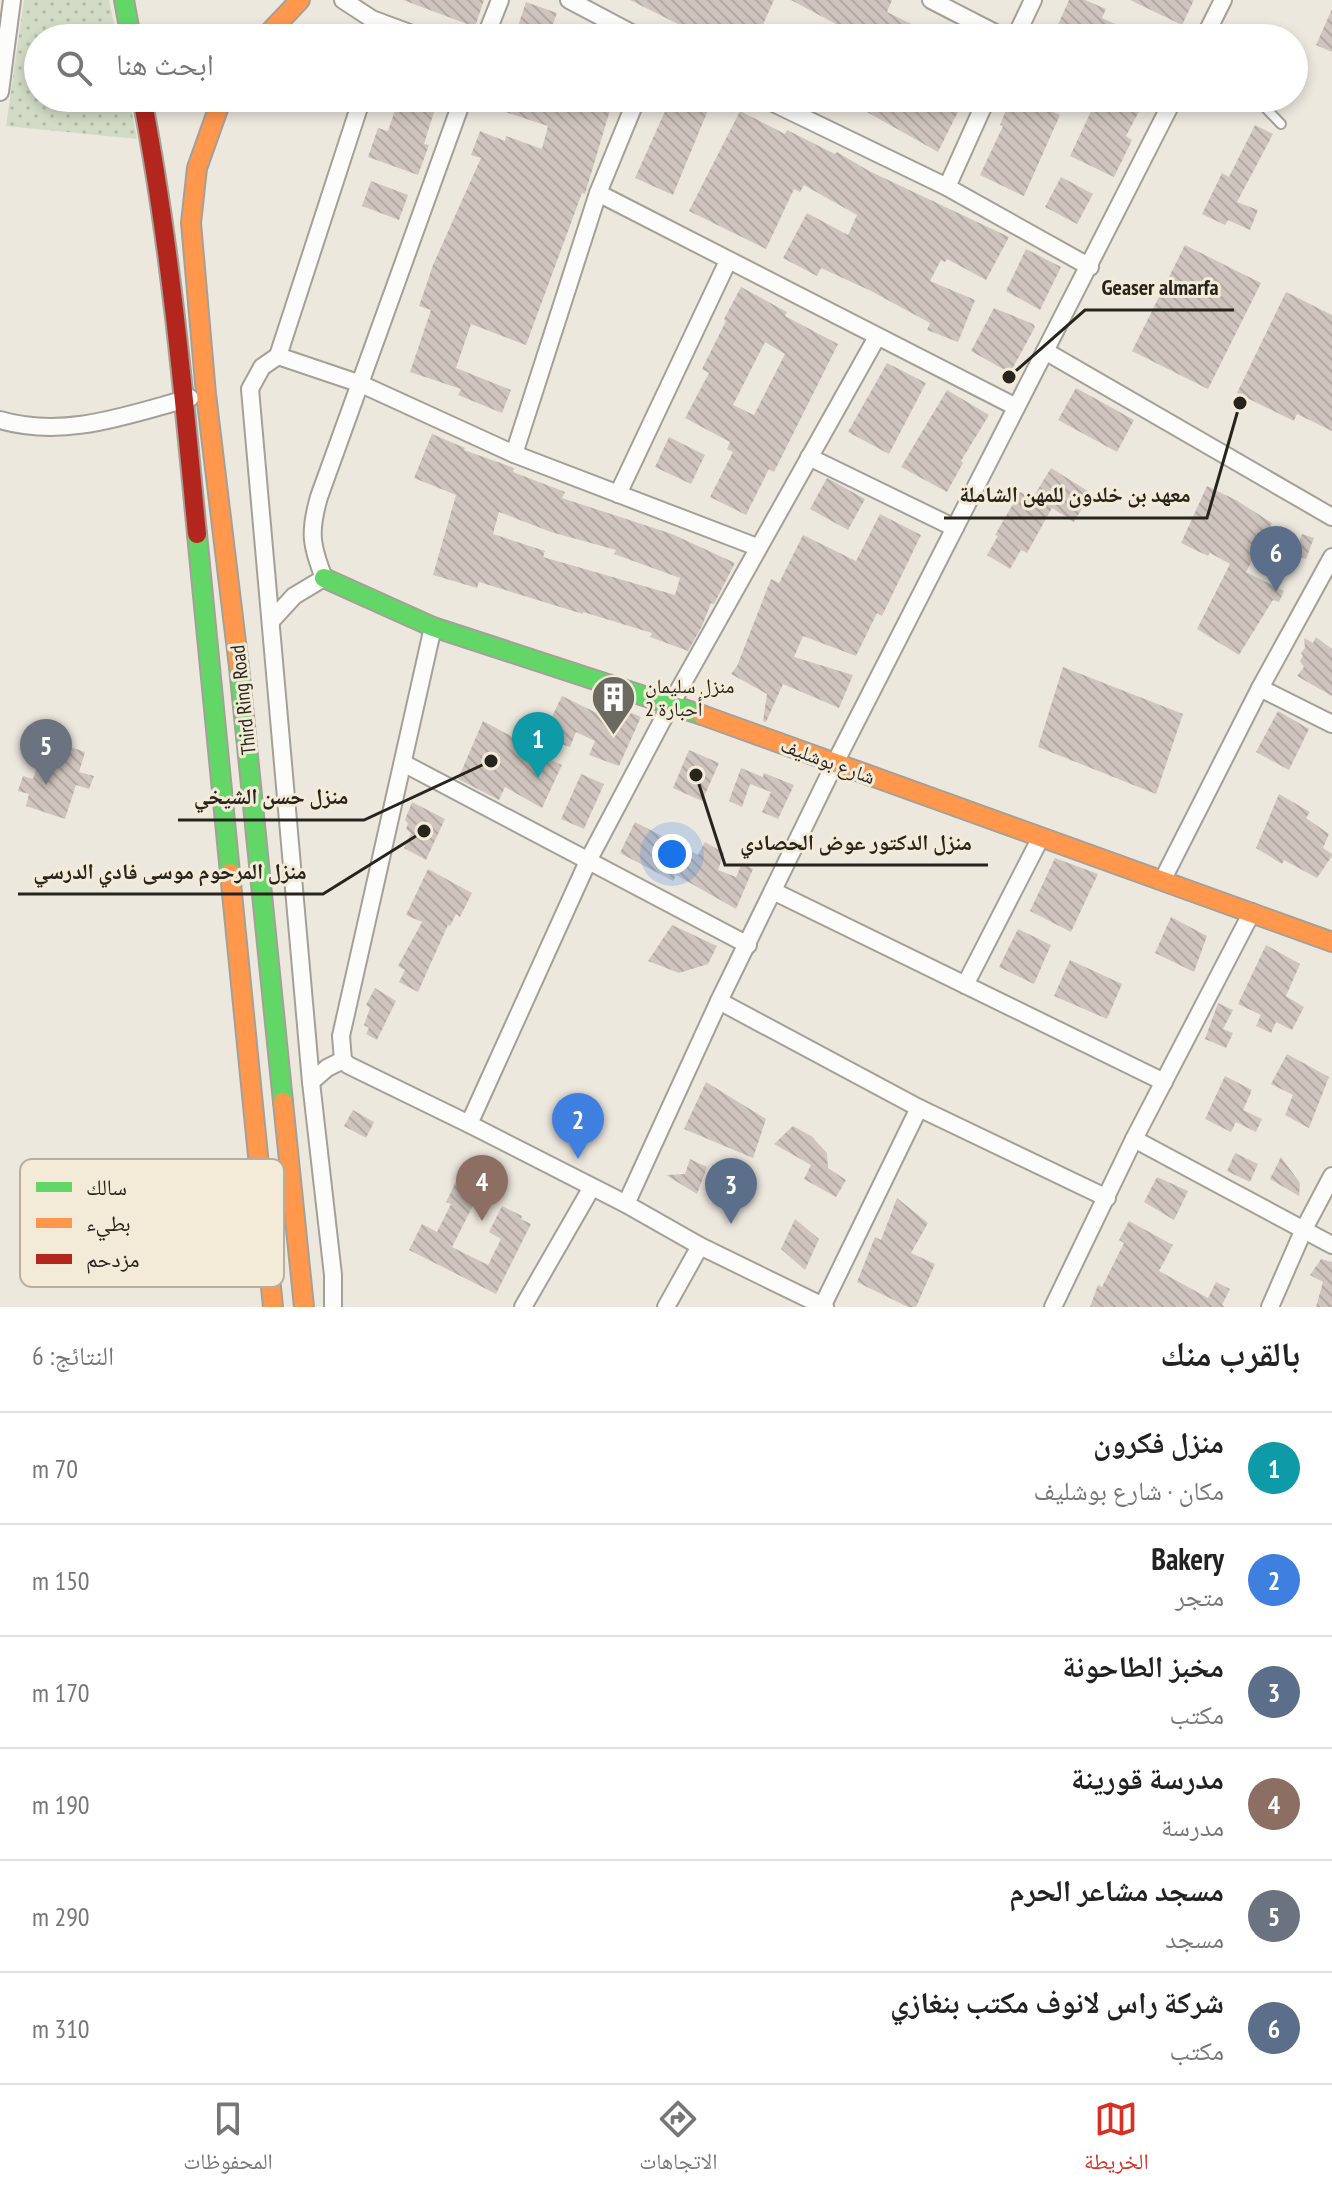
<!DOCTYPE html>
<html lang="ar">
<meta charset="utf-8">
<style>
body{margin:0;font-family:"PT Sans Narrow","Noto Naskh Arabic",sans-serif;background:#f6f6f6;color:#222;direction:rtl}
.you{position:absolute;left:672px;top:854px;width:28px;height:28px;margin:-20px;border:6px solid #fff;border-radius:50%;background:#1a73e8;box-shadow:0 0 0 12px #1a73e833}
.badge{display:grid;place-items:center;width:52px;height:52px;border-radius:50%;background:#d93025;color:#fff;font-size:26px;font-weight:700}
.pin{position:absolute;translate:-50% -66px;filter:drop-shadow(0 2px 4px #0008)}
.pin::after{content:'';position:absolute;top:42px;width:28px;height:24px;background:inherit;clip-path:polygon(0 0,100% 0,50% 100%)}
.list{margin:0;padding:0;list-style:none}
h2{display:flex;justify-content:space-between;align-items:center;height:104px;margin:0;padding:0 32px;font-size:34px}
h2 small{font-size:26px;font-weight:400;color:#767676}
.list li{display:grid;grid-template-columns:52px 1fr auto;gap:24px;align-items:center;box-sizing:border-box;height:112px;padding:0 32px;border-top:2px solid #e0e0e0}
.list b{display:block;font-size:30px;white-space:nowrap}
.list p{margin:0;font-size:26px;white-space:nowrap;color:#767676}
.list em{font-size:26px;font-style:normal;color:#767676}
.icon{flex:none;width:44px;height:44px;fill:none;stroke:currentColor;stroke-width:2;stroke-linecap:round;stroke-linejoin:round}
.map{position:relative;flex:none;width:1332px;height:1307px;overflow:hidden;direction:ltr}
.search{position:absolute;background:#fff;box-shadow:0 4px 12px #0003;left:24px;right:24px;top:24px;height:88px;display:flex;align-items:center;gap:20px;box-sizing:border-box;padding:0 28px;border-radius:44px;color:#767676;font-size:30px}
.sheet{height:776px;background:#fff}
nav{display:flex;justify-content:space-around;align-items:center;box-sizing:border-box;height:112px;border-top:2px solid #e0e0e0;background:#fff;font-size:22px;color:#767676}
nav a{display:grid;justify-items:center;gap:4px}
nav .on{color:#d93025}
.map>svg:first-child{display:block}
.grass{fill:url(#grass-dots)}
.building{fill:url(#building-back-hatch);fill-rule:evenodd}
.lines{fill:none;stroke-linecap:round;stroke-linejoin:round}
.lane-casing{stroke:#a4a098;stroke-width:12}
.street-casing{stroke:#a4a098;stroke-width:20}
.fast-casing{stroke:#a4a098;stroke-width:22}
.slow-casing{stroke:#a4a098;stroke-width:22}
.jam-casing{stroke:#a4a098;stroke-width:22}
.lane{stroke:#fcfcfa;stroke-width:8}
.street{stroke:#fcfcfa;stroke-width:16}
.fast{stroke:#63d668;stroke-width:18}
.slow{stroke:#ff974d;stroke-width:18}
.jam{stroke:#b3261e;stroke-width:18}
.labels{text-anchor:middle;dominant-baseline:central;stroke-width:6;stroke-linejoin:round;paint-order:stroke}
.poi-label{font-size:20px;fill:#27241d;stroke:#f3ebd8;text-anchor:start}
.street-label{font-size:20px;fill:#27241d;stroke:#f3ebd8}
.key{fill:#f3ebd8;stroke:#b6afa0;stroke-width:2}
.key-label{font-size:22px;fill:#27241d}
.leader{fill:none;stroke:#27241d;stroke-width:3}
.callout-dot{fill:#27241d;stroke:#f3ebd8;stroke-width:3}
.callout-label{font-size:22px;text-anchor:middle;font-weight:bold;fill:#27241d;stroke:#f3ebd8;stroke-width:6;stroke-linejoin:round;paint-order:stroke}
</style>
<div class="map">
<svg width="1332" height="1307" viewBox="0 0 1332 1307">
<defs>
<pattern id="grass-dots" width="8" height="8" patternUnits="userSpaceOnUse" patternTransform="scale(2)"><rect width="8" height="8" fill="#d1dbc5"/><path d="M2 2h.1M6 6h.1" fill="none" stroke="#b3bca9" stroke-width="1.8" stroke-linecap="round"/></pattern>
<pattern id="building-back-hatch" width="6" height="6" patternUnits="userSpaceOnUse" patternTransform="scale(2)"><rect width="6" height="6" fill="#d0c5be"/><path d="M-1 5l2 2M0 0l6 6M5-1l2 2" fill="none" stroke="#b3a9a3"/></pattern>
</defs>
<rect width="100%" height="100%" fill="#ede8de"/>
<path class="grass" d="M24,0H109L117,38H38V98H129L137,139L6,126Z"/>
<g class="building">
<path d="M403,0H484L475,27Z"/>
<path d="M630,0H774L757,38H706Z"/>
<path d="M791,0H892L887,12L940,38H862Z"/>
<path d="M1069,0H1085L1106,9L1102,18L1146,38H1052Z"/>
<path d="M1130,0H1194L1182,25Z"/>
<path d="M526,2L557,13L548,38H514Z"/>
<path d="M1332,9V52L1316,45Z"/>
<path d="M399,98H434L431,108L435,109L424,144L429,145L418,175L368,157L378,128L388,131Z"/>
<path d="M493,98H585L611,107L585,194L582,193L526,345L471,324L456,368L511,390L502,413L458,395L461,389L410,372L431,310L419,306L433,265L481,158L471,155L480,131L505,141L506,136L542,149L548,126L490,107Z"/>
<path d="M671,98H713L673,195L635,178Z"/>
<path d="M842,98H931L958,112L938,152Z"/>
<path d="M1011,98H1023L1060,115L1024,196L980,175L1003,126L1000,125Z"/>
<path d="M1076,98H1146L1126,136L1132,140L1114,177L1070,156L1093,107Z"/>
<path d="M740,111L785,134L787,130L835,154L837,152L869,171L1009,237L986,280L947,259L945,262L941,260L930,281L975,300L958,342L927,330L930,323L871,291L821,268L817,276L783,258L807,213L848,235L857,215L804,185L800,192L794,189L766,249L689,211Z"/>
<path d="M1255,125L1273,134L1237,202L1258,210L1250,230L1228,220L1225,225L1202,214L1222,173L1229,177Z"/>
<path d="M1061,177L1093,194L1077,224L1045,207Z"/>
<path d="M371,181L408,195L399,220L362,206Z"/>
<path d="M1185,245L1261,283L1208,389L1132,351Z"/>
<path d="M1026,249L1061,267L1040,310L1006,291Z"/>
<path d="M741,287L787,312L785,316L838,344L774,472L769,469L746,515L710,497L733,452L727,449L730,442L685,418L709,373L702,369L726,321L724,319ZM765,342L785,354L754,415L733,405Z"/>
<path d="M1286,292L1332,315V431L1297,414L1294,421L1237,393Z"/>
<path d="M994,308L1033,324L1035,327L1010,373L971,351Z"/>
<path d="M887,363L926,383L889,454L848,432Z"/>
<path d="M1076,388L1134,420L1117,452L1058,420Z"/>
<path d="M947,390L989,415L961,461L963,463L947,492L901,467Z"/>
<path d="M432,434L465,448L464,450L514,468L513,472L565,492L562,498L672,534L735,563L714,604L711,603L702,626L688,651L650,637L652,633L583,612V614L479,582L477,588L433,575L456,495L414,478ZM499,512L551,532L616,550L614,554L680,578L675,595L543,557L545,551L493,534Z"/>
<path d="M669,437L705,455L691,484L655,467Z"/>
<path d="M1051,468L1091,493L1074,522L1052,508L1027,553L1021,550L1010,569L987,555L998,536L995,535L1020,492L1032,499Z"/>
<path d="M827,478L865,499L848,530L810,509Z"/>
<path d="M1207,486L1236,500L1272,523L1246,572L1284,591L1279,602L1273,600L1239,655L1197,629L1230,564L1210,553L1208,556L1181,543Z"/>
<path d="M880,514L921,535L882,616L877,613L856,656L803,636L794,657L853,675L839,708L783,684L766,722L763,721L767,694L731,674L737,666L771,579L779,583L803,535L856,561Z"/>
<path d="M1302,534L1314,538L1306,559L1294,555Z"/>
<path d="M1316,637L1332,649V696L1297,676L1304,667L1300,661L1303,656L1301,653L1305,648L1304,638L1313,643Z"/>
<path d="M1063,667L1183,714L1156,794L1038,747Z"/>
<path d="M562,696L603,716L608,703L641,717L619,766L589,755L595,741L576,732L570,747L542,737Z"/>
<path d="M1278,711L1309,729L1289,770L1256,752Z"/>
<path d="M483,721L524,743L522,748L562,765L542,808L505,787L499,800L458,779Z"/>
<path d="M46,739L85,752L79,772L94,776L89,789L76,785L65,819L26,806L29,794L18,791L23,776L33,779Z"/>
<path d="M689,750L719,763L702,801L673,788Z"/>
<path d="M741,768L763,777L764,773L794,785L778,819L762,812L771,792L750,784L742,807L729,801Z"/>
<path d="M581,774L604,784L584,829L561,819Z"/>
<path d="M1279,794L1310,812L1306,818L1329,834L1323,848L1332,854V856L1317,878L1284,860L1282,864L1256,848Z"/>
<path d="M412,802L445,819L426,860L404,848L411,833L406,829L408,824L405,820Z"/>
<path d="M635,822L698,855L705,842L724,853L718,870L736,877L742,863L753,869L736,909L676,875L673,881L620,853Z"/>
<path d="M1055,858L1098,874L1071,932L1030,911Z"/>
<path d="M428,869L472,893L460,917L456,914L450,926L448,925L418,992L399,982L405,970L398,966L422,922L406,915Z"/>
<path d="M1171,917L1207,936L1194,972L1155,953Z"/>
<path d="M672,925L717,946L708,964L679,973L648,961Z"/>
<path d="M1018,929L1051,945L1034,984L999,967Z"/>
<path d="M1266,945L1300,964L1286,996L1304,1007L1292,1030L1276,1022L1271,1033L1256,1026L1261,1015L1238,1004Z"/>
<path d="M1070,960L1122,984L1107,1019L1054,996Z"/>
<path d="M375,988L396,1001L377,1040L366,1034L369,1028L364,1025L370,1008L366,1005Z"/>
<path d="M1218,1003L1233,1010L1223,1029L1233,1033L1226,1048L1205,1039Z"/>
<path d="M1287,1054L1329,1077L1309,1128L1285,1115L1293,1095L1271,1084Z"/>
<path d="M1225,1076L1252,1090L1243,1110L1262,1119L1256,1132L1236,1122L1231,1132L1205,1119Z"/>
<path d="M706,1082L766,1119L753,1158L684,1129Z"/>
<path d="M353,1110L374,1122L366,1138L344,1126Z"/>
<path d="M793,1126L811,1136L827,1153L828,1168L846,1180L836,1197L804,1179L811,1165L774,1144Z"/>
<path d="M1235,1153L1258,1164L1250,1182L1227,1171Z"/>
<path d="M1281,1157L1300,1183L1299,1196L1270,1179Z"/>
<path d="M690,1159L707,1167L697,1194L666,1175L685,1174Z"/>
<path d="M1157,1177L1188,1191L1174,1220L1144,1202Z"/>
<path d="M458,1178L481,1190L452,1247L488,1265L501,1239L489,1232L502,1206L522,1216L521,1219L531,1224L496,1294L409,1250L422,1224L437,1232L451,1204L446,1202Z"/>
<path d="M897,1198L928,1223L911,1253L935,1264L916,1307H908L857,1282L875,1237L881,1240Z"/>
<path d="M795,1219L819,1239L805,1270L781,1249Z"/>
<path d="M1129,1221L1173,1245L1159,1271L1208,1298L1216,1282L1230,1289L1222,1305L1225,1307H1090L1098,1285L1102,1287L1124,1243L1119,1240Z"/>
<path d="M1321,1259L1332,1262V1307H1316L1323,1282L1310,1275Z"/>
</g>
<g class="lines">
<defs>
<path id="lane" d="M1256,98L1281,124"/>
<g id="street">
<path d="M343,0L372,19L423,38"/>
<path d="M569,0L641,38"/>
<path d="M931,0L1005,38"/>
<path d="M485,38L500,0"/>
<path d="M1015,38L1033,0"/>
<path d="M1204,38L1223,0"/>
<path d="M0,92L12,0"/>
<path d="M763,98L947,187L1090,267"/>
<path d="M947,187L987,98"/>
<path d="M598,193L1016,407"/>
<path d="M1045,351L1332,517"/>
<path d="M278,356L362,98"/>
<path d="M0,420C65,439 127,415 190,398"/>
<path d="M514,454L598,193L637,98"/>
<path d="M809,457L955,528"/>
<path d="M618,494L728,261"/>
<path d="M272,620L294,596L324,578C311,545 309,532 319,497L463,98"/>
<path d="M433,627L341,1036L343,1060L348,1065L469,1124L626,1204L700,1246L825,1307"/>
<path d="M1260,688L1332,724"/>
<path d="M403,763L748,945"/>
<path d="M1162,881L1260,688L1332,557"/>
<path d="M773,891L1164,1082"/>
<path d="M965,985L1040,839"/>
<path d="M719,1001L919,1108L1107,1198"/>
<path d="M311,1082L327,1068L343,1060"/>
<path d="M469,1124L589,859L671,704L877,337"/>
<path d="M1134,1139L1332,1245"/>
<path d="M626,1204L719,1001L835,763L1174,98"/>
<path d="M333,1307V1275L311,1082L250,389L262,367L278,356L361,384L514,454L757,547"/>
<path d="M523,1307L592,1187"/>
<path d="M666,1307L700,1246"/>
<path d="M822,1307L919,1108"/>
<path d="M1053,1307L1134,1139L1252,912"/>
<path d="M1270,1307L1304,1229L1332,1176"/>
</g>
<g id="fast">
<path d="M124,0L131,38"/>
<path d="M197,534L230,873"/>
<path d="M324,578L433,627L702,715"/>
<path d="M239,667L283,1102"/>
</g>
<g id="slow">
<path d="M264,38L300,0"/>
<path d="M222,98L197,168L191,223L206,394L239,667"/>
<path d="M702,715L1332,942"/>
<path d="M230,873L273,1307"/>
<path d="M283,1102L304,1307"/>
</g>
<path id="jam" d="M142,98C170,242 183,388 197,534"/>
</defs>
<use href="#lane" class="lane-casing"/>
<use href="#street" class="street-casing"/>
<use href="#fast" class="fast-casing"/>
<use href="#slow" class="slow-casing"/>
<use href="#jam" class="jam-casing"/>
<use href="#lane" class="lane"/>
<use href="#street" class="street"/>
<use href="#fast" class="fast"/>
<use href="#slow" class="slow"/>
<use href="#jam" class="jam"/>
</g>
<defs>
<symbol id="building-pin" viewBox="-11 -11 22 30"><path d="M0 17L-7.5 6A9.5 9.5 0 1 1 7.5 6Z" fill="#6c6961" stroke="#f3ebd8"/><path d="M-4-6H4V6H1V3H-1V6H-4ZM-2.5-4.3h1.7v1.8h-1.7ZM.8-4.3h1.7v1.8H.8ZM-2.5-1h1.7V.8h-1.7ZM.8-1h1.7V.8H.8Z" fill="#fff"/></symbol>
</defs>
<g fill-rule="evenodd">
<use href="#building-pin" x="588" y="672" width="51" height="69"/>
</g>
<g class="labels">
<g class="poi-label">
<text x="645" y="686">منزل سليمان<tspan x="645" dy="23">أحبارة 2</tspan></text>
</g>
<g class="street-label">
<text transform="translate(243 700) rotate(-96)">Third Ring Road</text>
<text transform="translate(828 761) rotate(20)">شارع بوشليف</text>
</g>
</g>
<rect x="20" y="1159" width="264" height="128" rx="12" class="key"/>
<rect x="36" y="1182" width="36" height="10" fill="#63d668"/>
<rect x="36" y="1218" width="36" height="10" fill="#ff974d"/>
<rect x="36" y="1254" width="36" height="10" fill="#b3261e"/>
<g class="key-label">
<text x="86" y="1195">سالك</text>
<text x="86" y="1231">بطيء</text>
<text x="86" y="1267">مزدحم</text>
</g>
<path class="leader" d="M1009 377L1085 310H1234M1240 403L1207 518H944M491 761L364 820H178M696 775L725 865H988M424 831L323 894H18"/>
<g class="callout-dot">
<circle cx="1009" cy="377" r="8"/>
<circle cx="1240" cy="403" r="8"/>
<circle cx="491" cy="761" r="8"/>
<circle cx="696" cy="775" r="8"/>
<circle cx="424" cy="831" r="8"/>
</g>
<g class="callout-label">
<text x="1160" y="295">Geaser almarfa</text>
<text x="1075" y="502">معهد بن خلدون للمهن الشاملة</text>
<text x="271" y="804">منزل حسن الشيخي</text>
<text x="856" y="850">منزل الدكتور عوض الحصادي</text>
<text x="170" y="879">منزل المرحوم موسى فادي الدرسي</text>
</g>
</svg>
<div class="you"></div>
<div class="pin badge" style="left:538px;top:778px;background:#0f9aa8">1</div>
<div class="pin badge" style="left:578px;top:1159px;background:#3f7fe0">2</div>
<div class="pin badge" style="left:731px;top:1224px;background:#5c6f8a">3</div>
<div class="pin badge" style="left:482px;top:1221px;background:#8d6e63">4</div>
<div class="pin badge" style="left:46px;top:785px;background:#6b7280">5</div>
<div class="pin badge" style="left:1276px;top:592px;background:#5c6f8a">6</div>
<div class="search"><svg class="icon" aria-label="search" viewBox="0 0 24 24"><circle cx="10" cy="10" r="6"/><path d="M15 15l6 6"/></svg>ابحث هنا</div>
</div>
<section class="sheet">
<h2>بالقرب منك<small>النتائج: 6</small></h2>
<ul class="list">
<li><span class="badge" style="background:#0f9aa8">1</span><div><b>منزل فكرون</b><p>مكان · شارع بوشليف</p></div><em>70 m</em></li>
<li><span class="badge" style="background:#3f7fe0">2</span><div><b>Bakery</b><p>متجر</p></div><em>150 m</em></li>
<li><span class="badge" style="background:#5c6f8a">3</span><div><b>مخبز الطاحونة</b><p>مكتب</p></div><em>170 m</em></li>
<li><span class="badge" style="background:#8d6e63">4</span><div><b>مدرسة قورينة</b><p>مدرسة</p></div><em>190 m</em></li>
<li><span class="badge" style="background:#6b7280">5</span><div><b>مسجد مشاعر الحرم</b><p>مسجد</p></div><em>290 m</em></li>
<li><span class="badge" style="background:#5c6f8a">6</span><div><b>شركة راس لانوف مكتب بنغازي</b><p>مكتب</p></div><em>310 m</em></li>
</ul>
</section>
<nav>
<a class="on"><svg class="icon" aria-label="map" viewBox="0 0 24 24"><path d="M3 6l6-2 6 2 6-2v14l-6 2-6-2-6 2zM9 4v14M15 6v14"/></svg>الخريطة</a>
<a><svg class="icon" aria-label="directions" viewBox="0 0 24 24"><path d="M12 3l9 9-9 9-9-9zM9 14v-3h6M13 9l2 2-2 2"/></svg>الاتجاهات</a>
<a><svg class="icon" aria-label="saved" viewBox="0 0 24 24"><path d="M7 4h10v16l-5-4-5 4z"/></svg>المحفوظات</a>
</nav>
